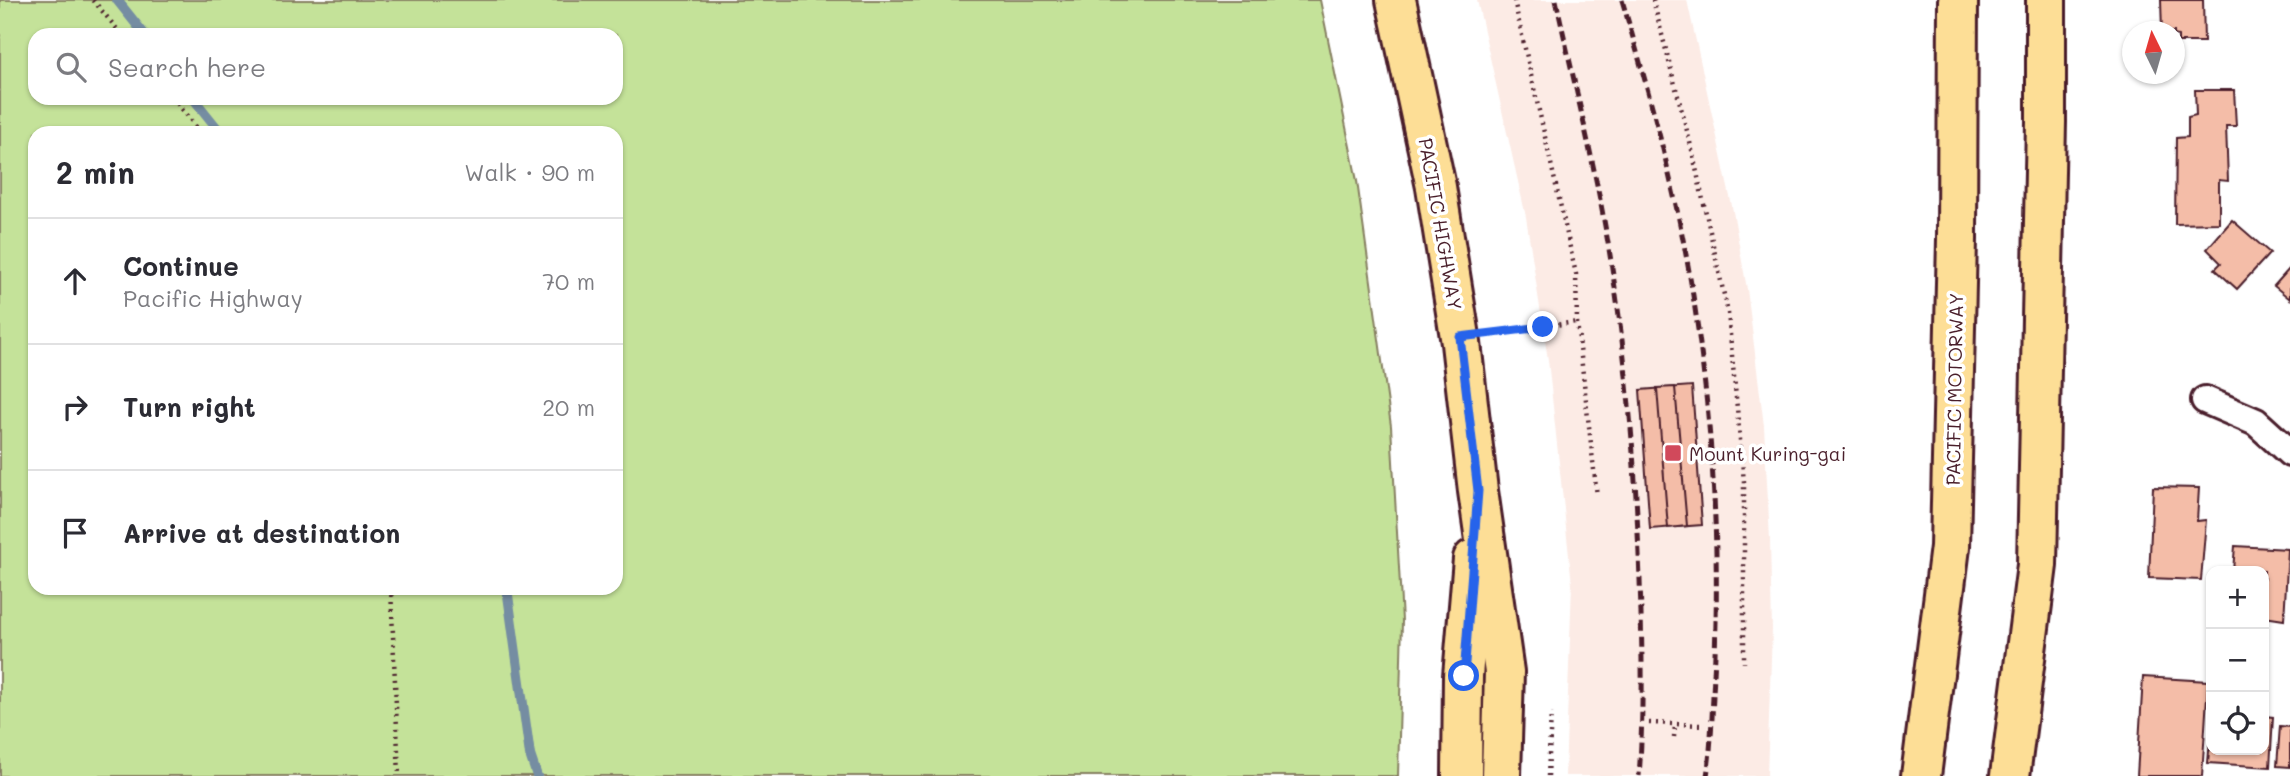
<!DOCTYPE html>
<meta charset="utf-8">
<style>
body{margin:0;font-family:Mali,sans-serif;background:#f7f7f7;color:#2b2b33}
.controls{position:absolute;right:21px;bottom:21px;display:grid;overflow:hidden;border-radius:14px;box-shadow:0 2px 5px #0004}
.controls button{width:63px;height:63px;display:grid;place-items:center;padding:0;border:0;border-bottom:2px solid #e1e1e2;background:#fff;color:#2b2b33;font:35px sans-serif}
.compass{position:absolute;left:2122px;top:21px;width:63px;height:63px;border-radius:50%;background:#fff;box-shadow:0 2px 5px #0004;rotate:355deg}
.stop{position:absolute;width:21px;height:21px;margin:-16px;border:5px solid #2563eb;border-radius:50%;background:#fff}
.stop.end{background:#2563eb;border-color:#fff;box-shadow:0 2px 7px #0008}
.list{margin:0;padding:0;list-style:none}
h2{display:flex;justify-content:space-between;align-items:center;height:91px;margin:0;padding:0 28px;font-size:30px}
h2 small{font-size:23px;font-weight:400;color:#7c7c81}
.list li{display:grid;grid-template-columns:46px 1fr auto;gap:21px;align-items:center;box-sizing:border-box;height:126px;padding:0 28px;border-top:2px solid #e1e1e2}
.list b{display:block;font-size:26px;white-space:nowrap}
.list p{margin:0;font-size:23px;white-space:nowrap;color:#7c7c81}
.list em{font-size:23px;font-style:normal;color:#7c7c81}
.icon{flex:none;width:38px;height:38px;fill:none;stroke:currentColor;stroke-width:2;stroke-linecap:round;stroke-linejoin:round}
.map{position:relative;flex:none;width:2290px;height:776px;overflow:hidden}
.search{position:absolute;background:#fff;box-shadow:0 2px 5px #0004;left:28px;top:28px;width:595px;height:77px;display:flex;align-items:center;gap:18px;box-sizing:border-box;padding:0 24px;border-radius:21px;color:#7c7c81;font-size:26px}
.panel{position:absolute;background:#fff;box-shadow:0 2px 5px #0004;left:28px;top:126px;width:595px;height:469px;border-radius:21px}
.map>svg:first-child{display:block}
.built{fill:#fcebe5}
.green{fill:#c4e299;stroke:#878062;stroke-width:2;fill-rule:evenodd}
.lines{fill:none;stroke-linecap:round;stroke-linejoin:round}
.stream{stroke:#748da2;stroke-width:10}
.building{fill:#f4bda8;stroke:#4a1f2b;stroke-width:2}
.street-casing{stroke:#4a1f2b;stroke-width:32}
.primary-casing{stroke:#4a1f2b;stroke-width:44}
.highway-casing{stroke:#4a1f2b;stroke-width:44}
.path{stroke:#4a1f2b;stroke-width:4.5;stroke-dasharray:2 5;stroke-linecap:butt}
.street{stroke:#fff;stroke-width:26}
.primary{stroke:#fdde96;stroke-width:38}
.highway{stroke:#fdde96;stroke-width:38}
.rail{stroke:#4a1f2b;stroke-width:5;stroke-dasharray:10 5;stroke-linecap:butt}
.route{stroke:#2563eb;stroke-width:9}
.poi-dot{fill:#d1495b;stroke:#fff;stroke-width:2.5}
.labels{text-anchor:middle;dominant-baseline:central;stroke-width:7;stroke-linejoin:round;paint-order:stroke}
.street-label{font-size:19px;fill:#4a1f2b;stroke:#fff}
.poi-label{font-size:19px;fill:#4a1f2b;stroke:#fff;text-anchor:start}
</style>
<div class="map">
<svg width="2290" height="776" viewBox="0 0 2290 776">
<rect width="100%" height="100%" fill="#fff"/>
<filter id="ink" filterUnits="userSpaceOnUse"><feTurbulence type="fractalNoise" baseFrequency=".0143" numOctaves="2"/><feDisplacementMap in="SourceGraphic" scale="14" xChannelSelector="R" yChannelSelector="G"/><feConvolveMatrix kernelMatrix="1 2 1 2 8 2 1 2 1" color-interpolation-filters="sRGB"/></filter>
<g filter="url(#ink)">
<path class="built" d="M1477,0H1687L1732,206L1747,289L1764,426L1770,539L1772,630L1767,776H1565L1572,584L1548,360L1526,217Z"/>
<path class="green" d="M0,0H1320L1357,181L1391,426L1402,621L1398,776H0ZM35,35H616V98H35ZM35,133H616V588H35Z"/>
<g class="lines">
<g class="stream">
<path d="M117,0L145,35"/>
<path d="M193,98L221,133"/>
<path d="M507,588L530,755L537,776"/>
</g>
</g>
<g class="building">
<path d="M2161,0H2203L2204,42H2178V36L2174,35V32H2162Z"/>
<path d="M2195,90H2234L2236,126H2226L2228,181L2219,180V223L2175,224L2176,138L2188,137V117L2196,115Z"/>
<path d="M2232,220L2270,253L2237,289L2215,269L2221,263L2207,249Z"/>
<path d="M2290,268V299L2274,286Z"/>
<path d="M1692,386L1702,525L1650,529L1640,390Z"/>
<path d="M1675,387L1687,526L1668,528L1657,388Z"/>
<path d="M2153,487L2199,488L2197,521L2206,520L2201,580L2149,578Z"/>
<path d="M2235,546L2288,549L2284,620L2264,617V571H2233Z"/>
<path d="M2143,677L2208,681L2202,776H2137Z"/>
<path d="M2264,716L2273,717L2270,767L2208,763L2211,727V750H2264Z"/>
<path d="M2280,726L2290,727V767L2277,766Z"/>
</g>
<g class="lines">
<defs>
<path id="street" d="M2205,400L2256,422L2290,453"/>
<g id="primary">
<path d="M1396,0L1436,187L1461,343L1478,491L1504,672L1501,776"/>
<path d="M1462,776L1463,676L1473,559"/>
</g>
<g id="highway">
<path d="M1921,776L1950,547L1957,239L1958,0"/>
<path d="M2010,776L2037,565L2046,122V0"/>
</g>
</defs>
<use href="#street" class="street-casing"/>
<use href="#primary" class="primary-casing"/>
<use href="#highway" class="highway-casing"/>
<g class="path">
<path d="M93,0L122,35"/>
<path d="M1514,0L1576,274L1577,322L1597,496"/>
<path d="M1653,0L1692,150L1728,313L1744,482V663"/>
<path d="M173,98L201,133"/>
<path d="M1496,333L1577,322"/>
<path d="M391,588L399,776"/>
<path d="M1649,723L1701,725"/>
<path d="M1674,737L1675,724"/>
<path d="M1548,776L1551,713"/>
</g>
<use href="#street" class="street"/>
<use href="#primary" class="primary"/>
<use href="#highway" class="highway"/>
<g class="rail">
<path d="M1556,0C1574,83 1595,165 1609,249C1627,358 1636,469 1640,580C1642,645 1644,711 1639,776"/>
<path d="M1622,0C1650,95 1676,191 1692,289C1712,416 1721,547 1714,675C1712,709 1712,743 1707,776"/>
</g>
</g>
</g>
<g class="lines" filter="url(#ink)">
<path class="route" d="M1464,676L1478,491L1460,337L1543,327"/>
</g>
<rect class="poi-dot" x="1664" y="444" width="18" height="18" rx="3.5"/>
<g class="labels">
<g class="street-label">
<text transform="translate(1441 224) rotate(80)">PACIFIC HIGHWAY</text>
<text transform="translate(1954 389) rotate(-89)">PACIFIC MOTORWAY</text>
</g>
<g class="poi-label">
<text x="1689" y="453">Mount Kuring-gai</text>
</g>
</g>
</svg>
<div class="controls">
<button>+</button>
<button>−</button>
<button><svg class="icon" aria-label="locate" viewBox="0 0 24 24"><circle cx="12" cy="12" r="6"/><path d="M12 2v4M12 18v4M2 12h4M18 12h4"/></svg></button>
</div>
<svg class="compass" viewBox="-18 -18 36 36"><path d="M0-13l5 13h-10z" fill="#e53935"/><path d="M0 13l5-13h-10z" fill="#7c7c81"/></svg>
<div class="stop" style="left:1464px;top:676px"></div>
<div class="stop end" style="left:1543px;top:327px"></div>
<div class="search"><svg class="icon" aria-label="search" viewBox="0 0 24 24"><circle cx="10" cy="10" r="6"/><path d="M15 15l6 6"/></svg>Search here</div>
<section class="panel">
<h2>2 min<small>Walk · 90 m</small></h2>
<ul class="list">
<li><svg class="icon" aria-label="ahead" viewBox="0 0 24 24"><path d="M12 20V5M6 11l6-6 6 6"/></svg><div><b>Continue</b><p>Pacific Highway</p></div><em>70 m</em></li>
<li><svg class="icon" aria-label="right" viewBox="0 0 24 24"><path d="M7 20v-9h11M14 6l5 5-5 5"/></svg><div><b>Turn right</b></div><em>20 m</em></li>
<li><svg class="icon" aria-label="arrive" viewBox="0 0 24 24"><path d="M6 21V4h12l-3 4 3 4H6"/></svg><div><b>Arrive at destination</b></div></li>
</ul>
</section>
</div>
